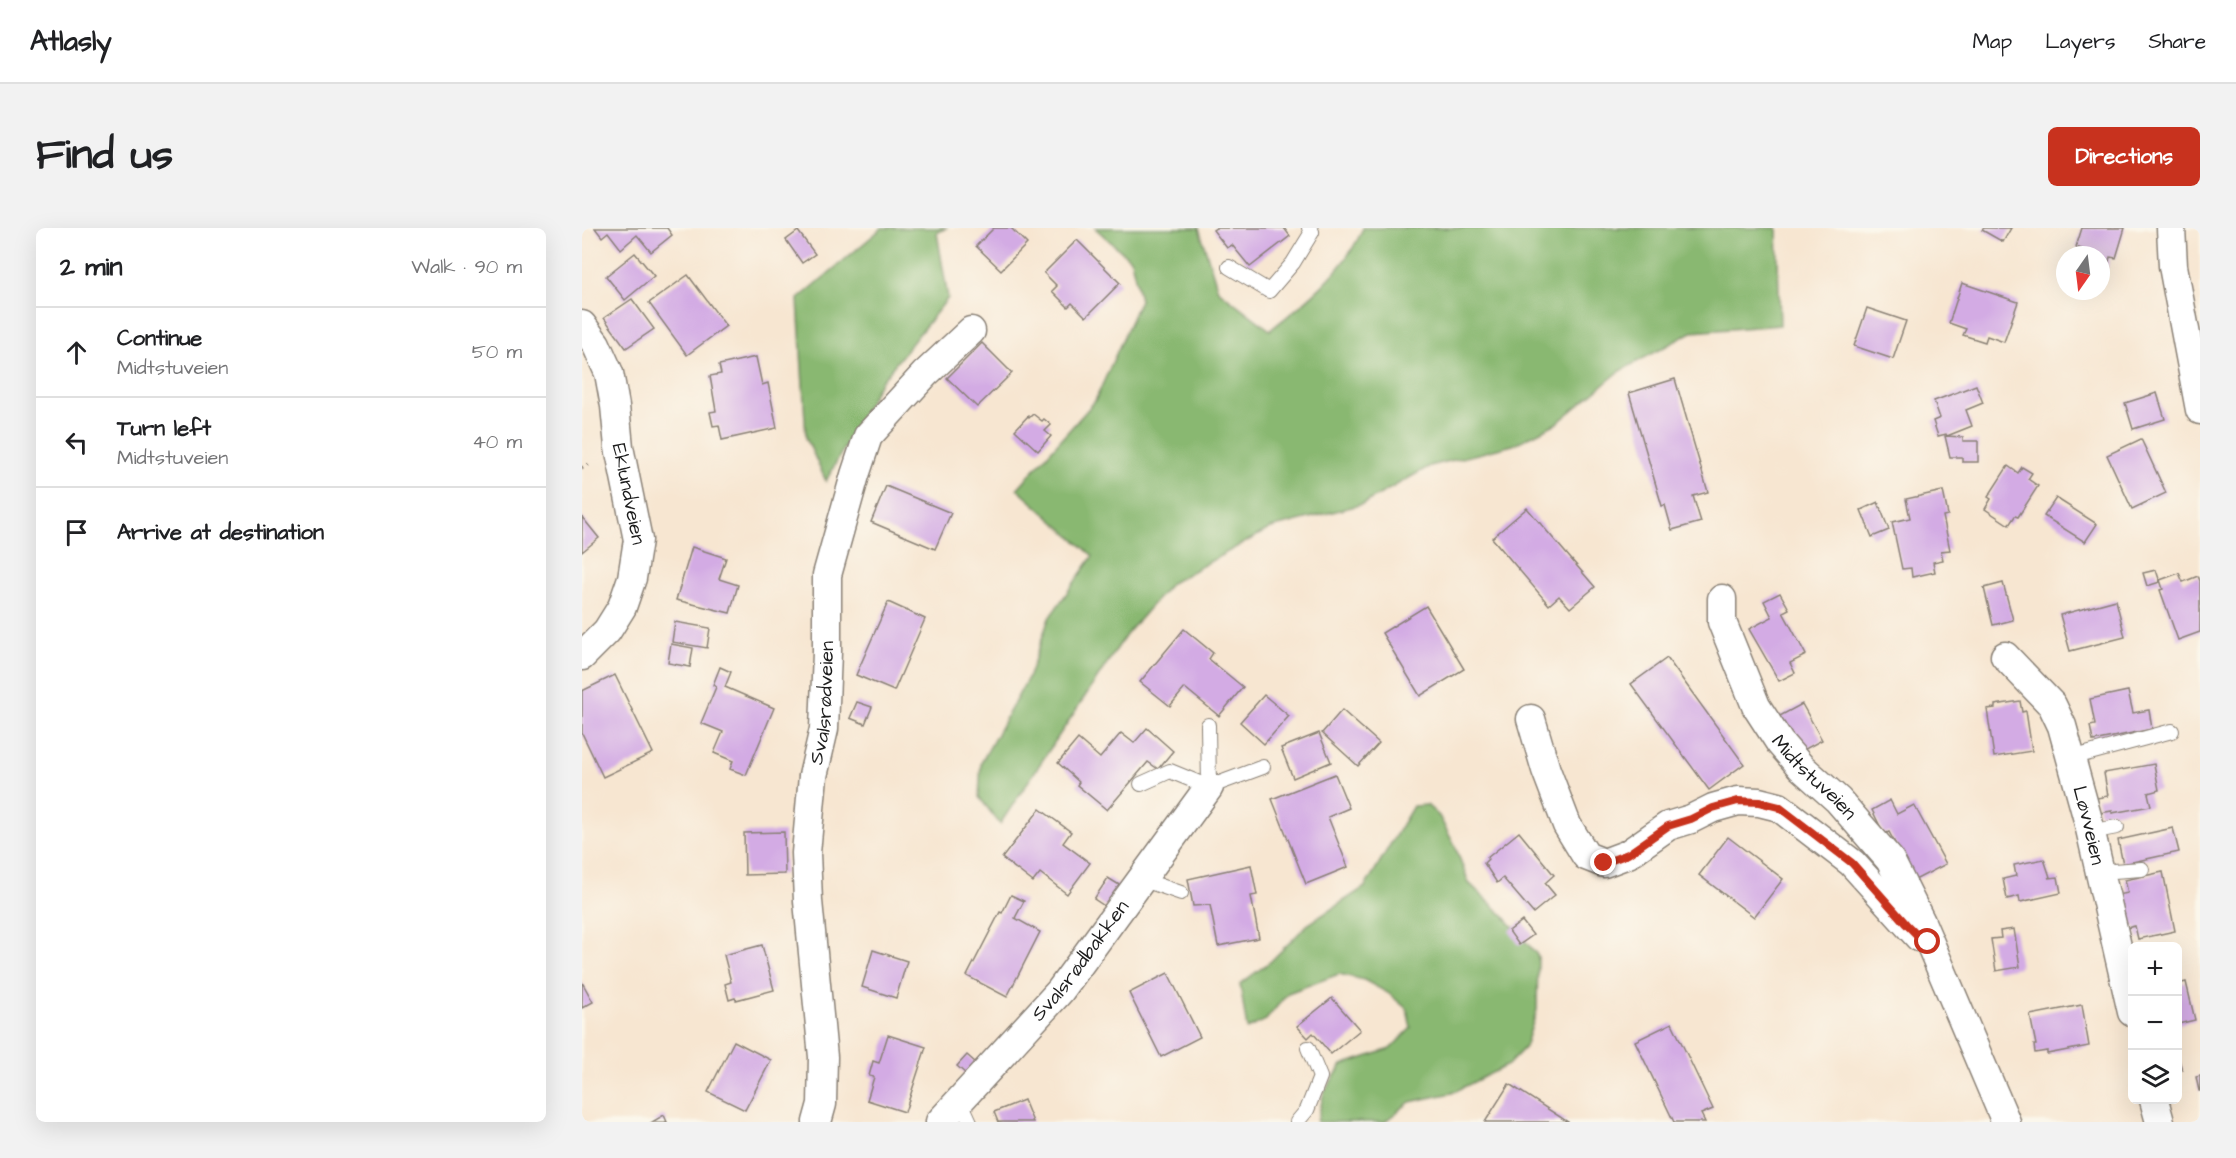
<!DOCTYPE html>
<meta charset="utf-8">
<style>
body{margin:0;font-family:"Architects Daughter",sans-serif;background:#f2f2f2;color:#202124}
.controls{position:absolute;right:18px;bottom:18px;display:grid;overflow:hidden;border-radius:9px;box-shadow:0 6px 24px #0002}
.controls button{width:54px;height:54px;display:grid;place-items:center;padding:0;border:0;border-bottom:2px solid #e0e0e0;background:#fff;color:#202124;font:30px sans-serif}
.compass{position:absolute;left:1474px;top:18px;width:54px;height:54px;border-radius:50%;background:#fff;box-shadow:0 6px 24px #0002;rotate:194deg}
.stop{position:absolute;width:18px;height:18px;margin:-14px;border:4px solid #c8321e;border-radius:50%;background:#fff}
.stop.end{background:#c8321e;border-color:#fff;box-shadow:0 2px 6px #0008}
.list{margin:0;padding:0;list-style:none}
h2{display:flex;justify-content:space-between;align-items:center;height:78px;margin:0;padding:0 24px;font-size:26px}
h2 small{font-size:20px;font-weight:400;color:#757577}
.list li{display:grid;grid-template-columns:39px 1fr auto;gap:18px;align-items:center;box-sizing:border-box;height:90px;padding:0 24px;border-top:2px solid #e0e0e0}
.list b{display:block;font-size:22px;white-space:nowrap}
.list p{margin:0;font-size:20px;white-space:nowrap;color:#757577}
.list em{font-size:20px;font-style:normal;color:#757577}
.icon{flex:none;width:33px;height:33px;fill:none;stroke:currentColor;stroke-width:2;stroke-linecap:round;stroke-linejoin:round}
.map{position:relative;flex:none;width:1618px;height:894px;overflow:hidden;border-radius:9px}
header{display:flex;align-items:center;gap:36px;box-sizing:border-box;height:84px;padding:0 30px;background:#fff;border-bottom:2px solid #e0e0e0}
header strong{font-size:28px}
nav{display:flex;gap:33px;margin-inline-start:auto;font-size:21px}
.intro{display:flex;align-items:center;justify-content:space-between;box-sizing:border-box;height:144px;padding:0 36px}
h1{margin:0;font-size:42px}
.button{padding:15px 27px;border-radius:9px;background:#c8321e;color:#fff;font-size:21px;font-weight:700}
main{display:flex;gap:36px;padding:0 36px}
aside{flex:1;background:#fff;border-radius:9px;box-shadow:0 6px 24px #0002}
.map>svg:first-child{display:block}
.forest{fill:#89b871;stroke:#526a46;stroke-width:1.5}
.building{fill:#d3abe4}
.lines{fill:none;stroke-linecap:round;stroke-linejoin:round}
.lane-casing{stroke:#8a8176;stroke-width:16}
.street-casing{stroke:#8a8176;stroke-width:31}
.path{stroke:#8a8176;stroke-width:4;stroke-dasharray:1.5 4.5;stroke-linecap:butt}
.lane{stroke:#fff;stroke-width:14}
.street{stroke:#fff;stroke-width:28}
.route{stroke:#c8321e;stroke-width:8}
.labels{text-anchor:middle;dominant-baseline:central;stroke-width:6;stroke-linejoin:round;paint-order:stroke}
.street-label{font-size:20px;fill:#1c1c1c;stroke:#fbf7ec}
</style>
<header>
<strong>Atlasly</strong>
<nav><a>Map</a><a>Layers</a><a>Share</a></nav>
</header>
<div class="intro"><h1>Find us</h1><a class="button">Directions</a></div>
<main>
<aside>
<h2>2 min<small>Walk · 90 m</small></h2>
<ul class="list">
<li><svg class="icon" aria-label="ahead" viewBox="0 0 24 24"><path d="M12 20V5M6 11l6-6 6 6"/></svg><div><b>Continue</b><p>Midtstuveien</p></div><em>50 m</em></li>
<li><svg class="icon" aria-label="left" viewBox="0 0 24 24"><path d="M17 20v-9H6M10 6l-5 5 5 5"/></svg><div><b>Turn left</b><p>Midtstuveien</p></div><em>40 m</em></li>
<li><svg class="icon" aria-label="arrive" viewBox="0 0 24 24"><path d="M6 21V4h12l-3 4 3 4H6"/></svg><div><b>Arrive at destination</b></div></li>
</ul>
</aside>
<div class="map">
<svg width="1618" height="894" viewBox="0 0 1618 894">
<rect width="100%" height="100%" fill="#fbf7ec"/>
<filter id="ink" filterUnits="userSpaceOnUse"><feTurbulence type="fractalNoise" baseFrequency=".0167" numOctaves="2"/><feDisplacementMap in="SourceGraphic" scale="12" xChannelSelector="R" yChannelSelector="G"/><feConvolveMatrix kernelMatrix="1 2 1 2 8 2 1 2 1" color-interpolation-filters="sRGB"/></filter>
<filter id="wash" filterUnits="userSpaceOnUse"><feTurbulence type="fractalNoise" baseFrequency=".008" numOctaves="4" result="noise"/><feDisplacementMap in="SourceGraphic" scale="24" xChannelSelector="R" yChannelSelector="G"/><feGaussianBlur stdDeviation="1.35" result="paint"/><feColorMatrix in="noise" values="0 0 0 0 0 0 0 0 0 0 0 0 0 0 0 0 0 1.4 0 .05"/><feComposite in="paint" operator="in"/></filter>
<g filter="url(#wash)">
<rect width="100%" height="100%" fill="#f7e6d1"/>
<g class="forest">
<path d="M300,0H364L355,5L366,70L297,156L244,253L224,210L216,71Z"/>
<path d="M513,0H617L636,62L688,102C723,75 764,42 781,0H1195L1198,97L1110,104L1038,143L975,195L931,217L848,238L781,276L689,300L589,355L544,407L418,596L397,569L399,535L447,448L467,390L511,328L435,261L513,173L558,72L549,32Z"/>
<path d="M845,577L857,588L873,618L887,655L922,688L956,728L955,782L943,819L926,837L870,865L828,874L802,894H735L742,864L760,837L808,821L829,800L825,781L806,765L782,752L757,746L706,765L684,792L665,801L658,756L689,733L725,697L783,659L831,578Z"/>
</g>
<g id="blocks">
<g class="building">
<path d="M13,0H85L90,7L69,24L55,7L39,21L26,4L20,9Z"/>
<path d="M412,0H429L445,16L419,42L394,18Z"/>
<path d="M634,0H702L708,8L668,39L650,17L645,20L631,2Z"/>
<path d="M1402,0H1429L1421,14L1400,2Z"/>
<path d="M1500,0H1543L1534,30L1528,29L1525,41L1519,39V27H1501L1502,22L1494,19Z"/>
<path d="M216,3L233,26L220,35L204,12Z"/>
<path d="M495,12L538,55L504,89L490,75L486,79L470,63L475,58L462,45Z"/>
<path d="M53,25L72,48L43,72L24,48Z"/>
<path d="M106,47L144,98L105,127L67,75Z"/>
<path d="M1380,55L1436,74L1422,114L1405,108L1403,114L1381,107L1384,101L1367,95Z"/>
<path d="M50,71L72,101L44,120L22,90Z"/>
<path d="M1285,80L1324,93L1311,131L1272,118Z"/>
<path d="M400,115L430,145L395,179L365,150Z"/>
<path d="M174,129L180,157L186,155L195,200L140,212L137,197L131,198L128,184L134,183L128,148L139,146L137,137Z"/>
<path d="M1093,151L1126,264L1111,268L1119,294L1090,302L1083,277L1080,278L1047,165Z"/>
<path d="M1394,157L1401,175L1384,182L1390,198L1365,208L1364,206L1356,208L1351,193L1358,190L1352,173Z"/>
<path d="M1575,165L1583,191L1551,201L1543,175Z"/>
<path d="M451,186L460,193L462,191L469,197L463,203L469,208L456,223L433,202L446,188L447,190Z"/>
<path d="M1363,208L1381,209V213H1396V234H1380V229H1368Z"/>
<path d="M1559,211L1584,265L1550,281L1525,227Z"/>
<path d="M1426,238L1436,245L1440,239L1450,245L1446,251L1456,258L1436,289L1433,288L1427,297L1403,281L1409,271L1406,269Z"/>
<path d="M304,258L369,285L353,321L289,294Z"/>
<path d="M1361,263L1366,287L1361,288L1368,322L1359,323L1361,332L1351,334L1353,344L1330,349L1329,340L1320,341L1310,294L1328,290L1324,271Z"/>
<path d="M1474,270L1515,296L1503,314L1462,288Z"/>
<path d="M1296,274L1307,302L1290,309L1279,282Z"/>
<path d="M945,280L1013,359L988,380L977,368L967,377L910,310Z"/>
<path d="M0,289L17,310L0,324Z"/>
<path d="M110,319L144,330L137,351L156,357L148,385L94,372Z"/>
<path d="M1574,342L1578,354L1565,358L1561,345Z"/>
<path d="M1597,345L1601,354L1616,348L1618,353V404L1596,412L1578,362L1581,361L1578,352Z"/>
<path d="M1421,355L1431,392L1411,397L1402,360Z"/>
<path d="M1198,365L1207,381L1201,384L1224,427L1208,435L1213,445L1197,453L1167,401L1190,389L1182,373Z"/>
<path d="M1534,372L1543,409L1488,423L1478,387Z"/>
<path d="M306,374L343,391L312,463L274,447Z"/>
<path d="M844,378L882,441L838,468L800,405Z"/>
<path d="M93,394L128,400L125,420L90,414Z"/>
<path d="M602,401L631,425L627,431L661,459L637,488L603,460L588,478L558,454Z"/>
<path d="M89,416L111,420L108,439L86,435Z"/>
<path d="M1085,430L1162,536L1127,562L1049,456Z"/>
<path d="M138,439L149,444L143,459L192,480L164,547L148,541L151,533L132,525L141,504L119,495L134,459L131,457Z"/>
<path d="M33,447L71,525L21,549L0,505V463Z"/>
<path d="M1546,463L1551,485L1567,482L1570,501L1511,513L1508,498L1513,497L1508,471Z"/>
<path d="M682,467L707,488L682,516L658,494Z"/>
<path d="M1438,473L1440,484L1444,483L1450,523L1412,529L1405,481L1413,480V477Z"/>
<path d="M275,474L290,479L283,496L268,490Z"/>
<path d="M1220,476L1240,512L1214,526L1194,490Z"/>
<path d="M760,482L797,515L776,538L740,505Z"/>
<path d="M565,500L591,523L576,541L566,534L525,582L495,557L497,554L476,535L496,511L518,530L539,505L552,515Z"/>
<path d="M737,505L749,534L711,550L699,520Z"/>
<path d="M1572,536L1577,562L1566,565L1569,578L1530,585V583L1518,585L1515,570L1526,568L1522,545Z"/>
<path d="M753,546L767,580L746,589L766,639L724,656L690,571Z"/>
<path d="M1308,572L1315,586L1332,577L1364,636L1333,652L1307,604L1302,606L1290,582Z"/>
<path d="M458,581L489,604L481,615L508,635L485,666L458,645L451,654L420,630Z"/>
<path d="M1591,600L1597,624L1541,636L1536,612Z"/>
<path d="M202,604L203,646L163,647L162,605Z"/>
<path d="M937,604L972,647L963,655L973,667L951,685L921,650L915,655L902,635L906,631L905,630Z"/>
<path d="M1146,609L1201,651L1172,689L1117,647Z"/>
<path d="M1462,631L1468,649L1466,650L1476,649L1479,665L1438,674L1437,668L1425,671L1421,651L1434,648L1432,637Z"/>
<path d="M669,637L675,667L669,668L677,710L636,718L628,677L611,678L606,651Z"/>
<path d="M1581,644L1593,703L1556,711L1553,698L1544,700L1536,667L1546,665L1543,652Z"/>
<path d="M526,650L539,658L524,679L512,671Z"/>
<path d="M429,667L442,673L433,690L458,704L425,769L385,748L418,684L420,685Z"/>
<path d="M940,693L951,707L937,717L927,703Z"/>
<path d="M1432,701L1438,739L1414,743L1409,711L1419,710L1418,703Z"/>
<path d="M180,717L192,762L154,772L153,770L147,772L143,756L149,754L142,727Z"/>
<path d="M291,722L325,733L314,770L280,759Z"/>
<path d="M586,745L618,809L579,829L547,765Z"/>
<path d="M0,754L11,774L0,780Z"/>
<path d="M1604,754L1613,792L1596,796V756Z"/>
<path d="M750,770L778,802L749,826L731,805L726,810L715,798Z"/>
<path d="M1500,777L1507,818L1465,826V823L1453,825L1452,817H1454L1448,787Z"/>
<path d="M1090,795L1131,881L1119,886L1123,894H1092L1053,813Z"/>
<path d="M306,807L344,819L323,884L285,872L292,849L287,848L291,833L297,835Z"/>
<path d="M152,813L189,832L163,882L126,864Z"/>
<path d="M385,827L393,834L384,846L375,838Z"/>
<path d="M1596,828L1600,842L1596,843Z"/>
<path d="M1618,848V863H1617L1614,849Z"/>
<path d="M927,856L986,894H903Z"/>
<path d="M442,872L451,894H416L412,884Z"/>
<path d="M82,887L85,894H70Z"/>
</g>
</g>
</g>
<g filter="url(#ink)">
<use href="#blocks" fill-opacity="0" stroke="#8a8176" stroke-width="1.5"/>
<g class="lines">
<defs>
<g id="lane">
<path d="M647,39L687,63L711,35L730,4L727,0"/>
<path d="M626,497L627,559"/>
<path d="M1489,530L1590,503"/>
<path d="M559,556L588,543L627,559L681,539"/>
<path d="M1508,604L1535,599"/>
<path d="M1517,644L1560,641"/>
<path d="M559,651L599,665"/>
<path d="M378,872L388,894"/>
<path d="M715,894L725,882L738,849L726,820"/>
</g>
<g id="street">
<path d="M1589,0L1591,38L1618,182"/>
<path id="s1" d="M0,97L14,116L27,145L33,178L37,219L56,312L50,350L40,379L25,403L0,428"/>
<path id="s2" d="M1140,371V394L1174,478L1198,515L1219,539L1256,572L1308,632L1339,694L1424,894"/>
<path id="s3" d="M1423,428L1470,477L1480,498L1506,592L1550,784"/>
<path d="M949,491L964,542L985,597L1004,628L1022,635L1046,626L1086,598L1109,591L1131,580L1156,573L1177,574L1197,579L1270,635L1337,709"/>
<path d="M1572,872L1578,894"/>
<path id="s4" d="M235,894L240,876L241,829L226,673L224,625L231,548L242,501L245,424V347L273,247L286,208L343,146L389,103"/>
<path id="s5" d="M358,894L478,763L627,559"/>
</g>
</defs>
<use href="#lane" class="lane-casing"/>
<use href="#street" class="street-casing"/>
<path class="path" d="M0,240L10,235"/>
<use href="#lane" class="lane"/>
<use href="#street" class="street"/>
</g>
</g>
<g class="lines" filter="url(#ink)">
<path class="route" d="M1022,635L1046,626L1086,598L1109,591L1131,580L1156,573L1177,574L1197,579L1270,635L1324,696L1336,708L1346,714"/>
</g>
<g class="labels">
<g class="street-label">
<text stroke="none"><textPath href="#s1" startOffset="178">Eklundveien</textPath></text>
<text stroke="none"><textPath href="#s4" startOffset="422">Svalsrødveien</textPath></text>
<text stroke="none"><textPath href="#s2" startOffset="206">Midtstuveien</textPath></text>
<text stroke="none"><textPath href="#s3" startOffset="194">Løvveien</textPath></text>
<text stroke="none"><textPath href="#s5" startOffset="214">Svalsrødbakken</textPath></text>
</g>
</g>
</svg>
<div class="controls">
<button>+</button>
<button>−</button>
<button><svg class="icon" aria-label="layers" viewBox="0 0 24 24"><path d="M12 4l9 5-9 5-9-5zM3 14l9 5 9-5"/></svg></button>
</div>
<svg class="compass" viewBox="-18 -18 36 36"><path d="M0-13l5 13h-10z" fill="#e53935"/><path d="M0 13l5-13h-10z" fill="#757577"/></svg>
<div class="stop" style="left:1346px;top:714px"></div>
<div class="stop end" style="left:1022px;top:635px"></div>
</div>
</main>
